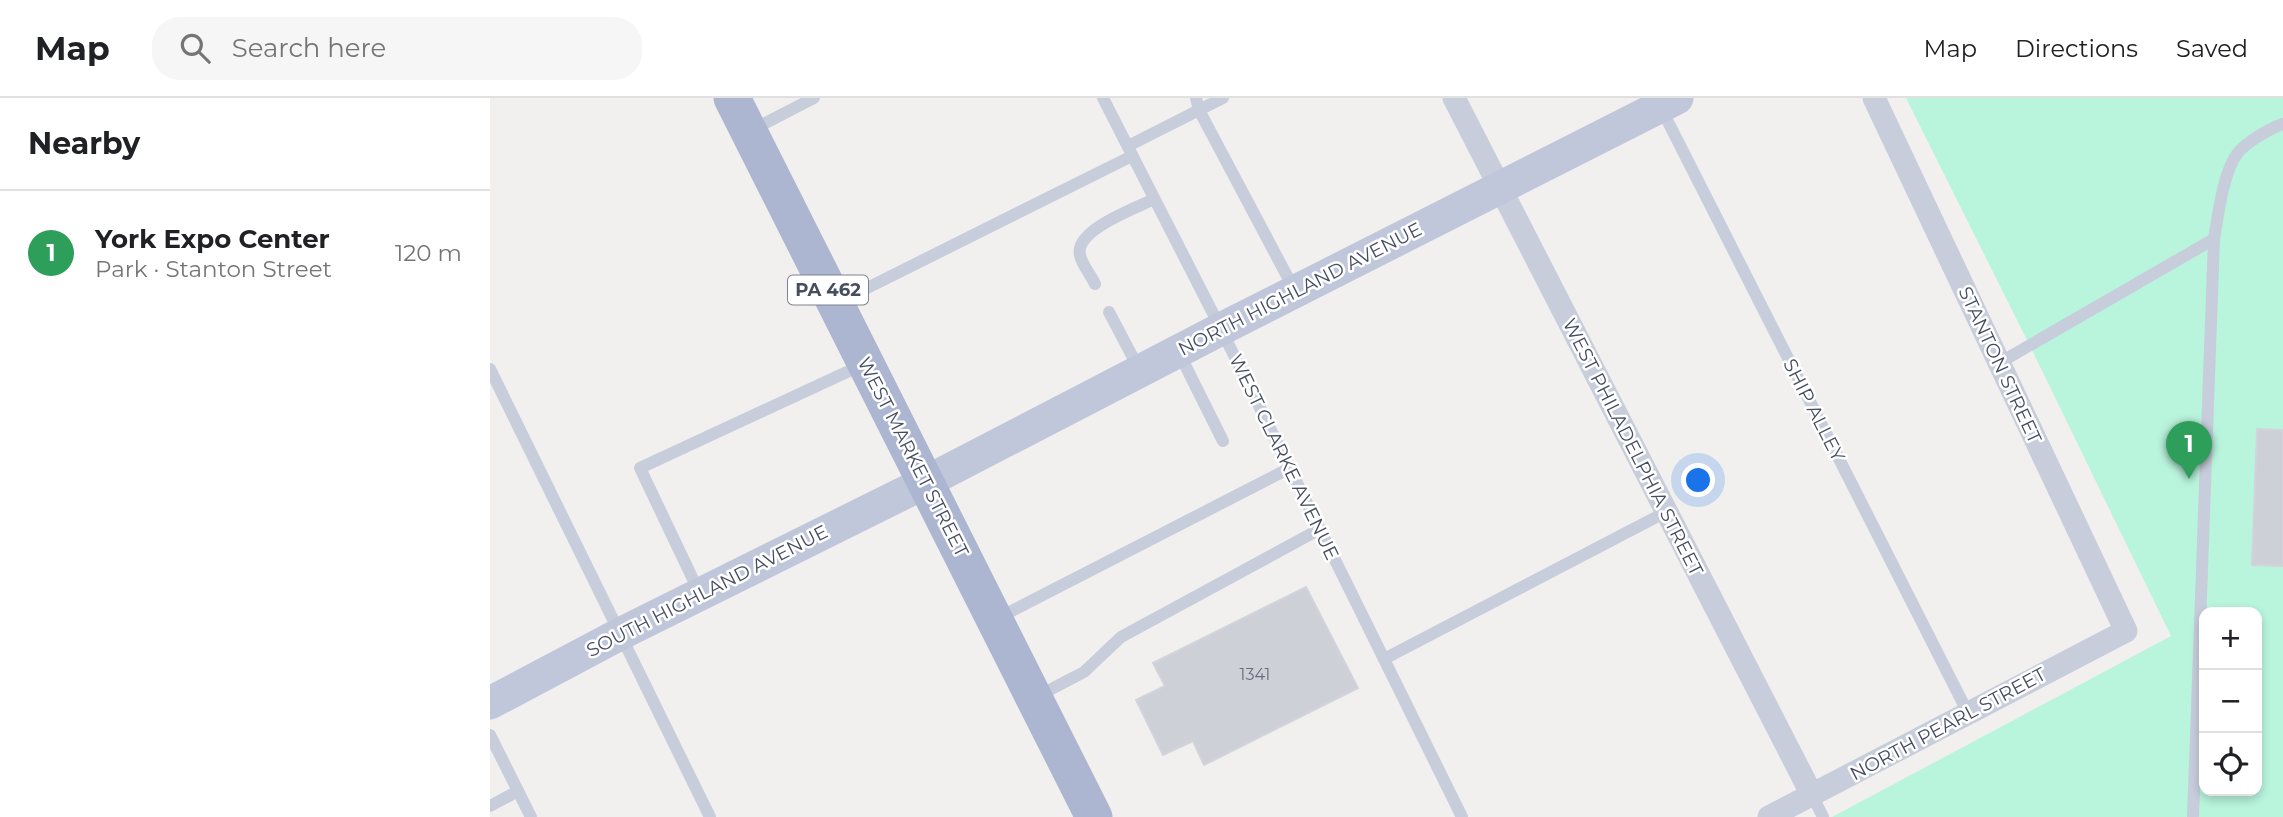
<!DOCTYPE html>
<meta charset="utf-8">
<style>
body{margin:0;font-family:Montserrat,sans-serif;background:#f6f6f6;color:#202124}
.controls{position:absolute;right:21px;bottom:21px;display:grid;overflow:hidden;border-radius:14px;box-shadow:0 4px 10px #0003}
.controls button{width:63px;height:63px;display:grid;place-items:center;padding:0;border:0;border-bottom:2px solid #e0e0e0;background:#fff;color:#202124;font:35px sans-serif}
.you{position:absolute;left:1209px;top:383px;width:24px;height:24px;margin:-18px;border:5px solid #fff;border-radius:50%;background:#1a73e8;box-shadow:0 0 0 10px #1a73e833}
.badge{display:grid;place-items:center;width:46px;height:46px;border-radius:50%;background:#0739f4;color:#fff;font-size:23px;font-weight:700}
.pin{position:absolute;translate:-50% -58px;filter:drop-shadow(0 2px 4px #0008)}
.pin::after{content:'';position:absolute;top:37px;width:24px;height:21px;background:inherit;clip-path:polygon(0 0,100% 0,50% 100%)}
.list{margin:0;padding:0;list-style:none}
h2{display:flex;justify-content:space-between;align-items:center;height:91px;margin:0;padding:0 28px;font-size:30px}
h2 small{font-size:23px;font-weight:400;color:#757577}
.list li{display:grid;grid-template-columns:46px 1fr auto;gap:21px;align-items:center;box-sizing:border-box;height:126px;padding:0 28px;border-top:2px solid #e0e0e0}
.list b{display:block;font-size:26px;white-space:nowrap}
.list p{margin:0;font-size:23px;white-space:nowrap;color:#757577}
.list em{font-size:23px;font-style:normal;color:#757577}
.icon{flex:none;width:38px;height:38px;fill:none;stroke:currentColor;stroke-width:2;stroke-linecap:round;stroke-linejoin:round}
.map{position:relative;flex:none;width:1793px;height:719px;overflow:hidden}
header{display:flex;align-items:center;gap:42px;box-sizing:border-box;height:98px;padding:0 35px;background:#fff;border-bottom:2px solid #e0e0e0}
header strong{font-size:33px}
nav{display:flex;gap:38px;margin-inline-start:auto;font-size:24px}
.search{width:490px;height:63px;background:#f6f6f6;display:flex;align-items:center;gap:18px;box-sizing:border-box;padding:0 24px;border-radius:28px;color:#757577;font-size:26px}
main{display:flex}
aside{flex:1;background:#fff}
.map>svg:first-child{display:block}
.green{fill:#b9f4dd;fill-rule:evenodd}
.building{fill:#ced0d7;stroke:#d3d3db;stroke-width:2}
.lines{fill:none;stroke-linecap:round;stroke-linejoin:round}
.lane{stroke:#c7cddb;stroke-width:12}
.street{stroke:#c7cddb;stroke-width:23}
.secondary{stroke:#c0c7da;stroke-width:33}
.primary{stroke:#acb6d1;stroke-width:37}
.labels{text-anchor:middle;dominant-baseline:central;stroke-width:5;stroke-linejoin:round;paint-order:stroke}
.number-label{font-size:16px;fill:#676e7d}
.shield{fill:#fff;stroke:#7d828f;stroke-width:2}
.shield-label{font-size:18px;font-weight:bold;fill:#454d5f}
.street-label{font-size:19px;fill:#454d5f;stroke:#fff}
</style>
<header>
<strong>Map</strong>
<div class="search"><svg class="icon" aria-label="search" viewBox="0 0 24 24"><circle cx="10" cy="10" r="6"/><path d="M15 15l6 6"/></svg>Search here</div>
<nav><a>Map</a><a>Directions</a><a>Saved</a></nav>
</header>
<main>
<aside>
<h2>Nearby<small></small></h2>
<ul class="list">
<li><span class="badge" style="background:#2e9e5b">1</span><div><b>York Expo Center</b><p>Park · Stanton Street</p></div><em>120 m</em></li>
</ul>
</aside>
<div class="map">
<svg width="1793" height="719" viewBox="0 0 1793 719">
<rect width="100%" height="100%" fill="#f2f0ef"/>
<path class="green" d="M1416,0H1793V719H1342L1681,538L1540,248ZM1714,514H1767V693H1714Z"/>
<g class="building">
<path d="M1767,331L1793,332V468L1762,467Z"/>
<path d="M816,489L868,590L714,667L703,643L673,657L646,602L675,588L663,565Z"/>
</g>
<g class="lines">
<g class="lane">
<path d="M613,0L731,231L972,719"/>
<path d="M706,0L709,12L805,193"/>
<path d="M1171,10L1478,615"/>
<path d="M262,32L324,0"/>
<path d="M638,48L733,0"/>
<path d="M605,186C601,177 592,167 590,157C584,132 646,110 664,101"/>
<path d="M349,204L642,58"/>
<path d="M619,214L650,273"/>
<path d="M688,253L733,343"/>
<path d="M1509,265L1724,141"/>
<path d="M0,271L220,719"/>
<path d="M210,496L150,370L372,267"/>
<path d="M508,520L800,370"/>
<path d="M894,561L1176,414"/>
<path d="M548,598L594,574L631,539L830,431"/>
<path d="M0,637L41,719"/>
<path d="M1322,697L1333,719"/>
<path d="M0,708L28,693"/>
<path d="M1703,719L1724,141C1728,118 1733,75 1747,56C1756,44 1779,31 1793,26"/>
</g>
<g class="street">
<path d="M964,0L1322,697"/>
<path d="M1279,719L1636,533L1384,0"/>
</g>
<path class="secondary" d="M0,605L132,535L436,384L731,231L1187,0"/>
<path class="primary" d="M242,0L604,719"/>
</g>
<g class="labels">
<g class="number-label">
<text x="765" y="576">1341</text>
</g>
<rect class="shield" x="298" y="177.5" width="80" height="29" rx="5"/>
<g class="shield-label">
<text x="338" y="192">PA 462</text>
</g>
<g class="street-label">
<text transform="translate(810 191) rotate(-27)">NORTH HIGHLAND AVENUE</text>
<text transform="translate(1510 267) rotate(65)">STANTON STREET</text>
<text transform="translate(1324 312) rotate(63)">SHIP ALLEY</text>
<text transform="translate(1143 349) rotate(63)">WEST PHILADELPHIA STREET</text>
<text transform="translate(423 359) rotate(63)">WEST MARKET STREET</text>
<text transform="translate(794 359) rotate(64)">WEST CLARKE AVENUE</text>
<text transform="translate(217 493) rotate(-27)">SOUTH HIGHLAND AVENUE</text>
<text transform="translate(1458 626) rotate(-28)">NORTH PEARL STREET</text>
</g>
</g>
</svg>
<div class="controls">
<button>+</button>
<button>−</button>
<button><svg class="icon" aria-label="locate" viewBox="0 0 24 24"><circle cx="12" cy="12" r="6"/><path d="M12 2v4M12 18v4M2 12h4M18 12h4"/></svg></button>
</div>
<div class="you"></div>
<div class="pin badge" style="left:1699px;top:381px;background:#2e9e5b">1</div>
</div>
</main>
